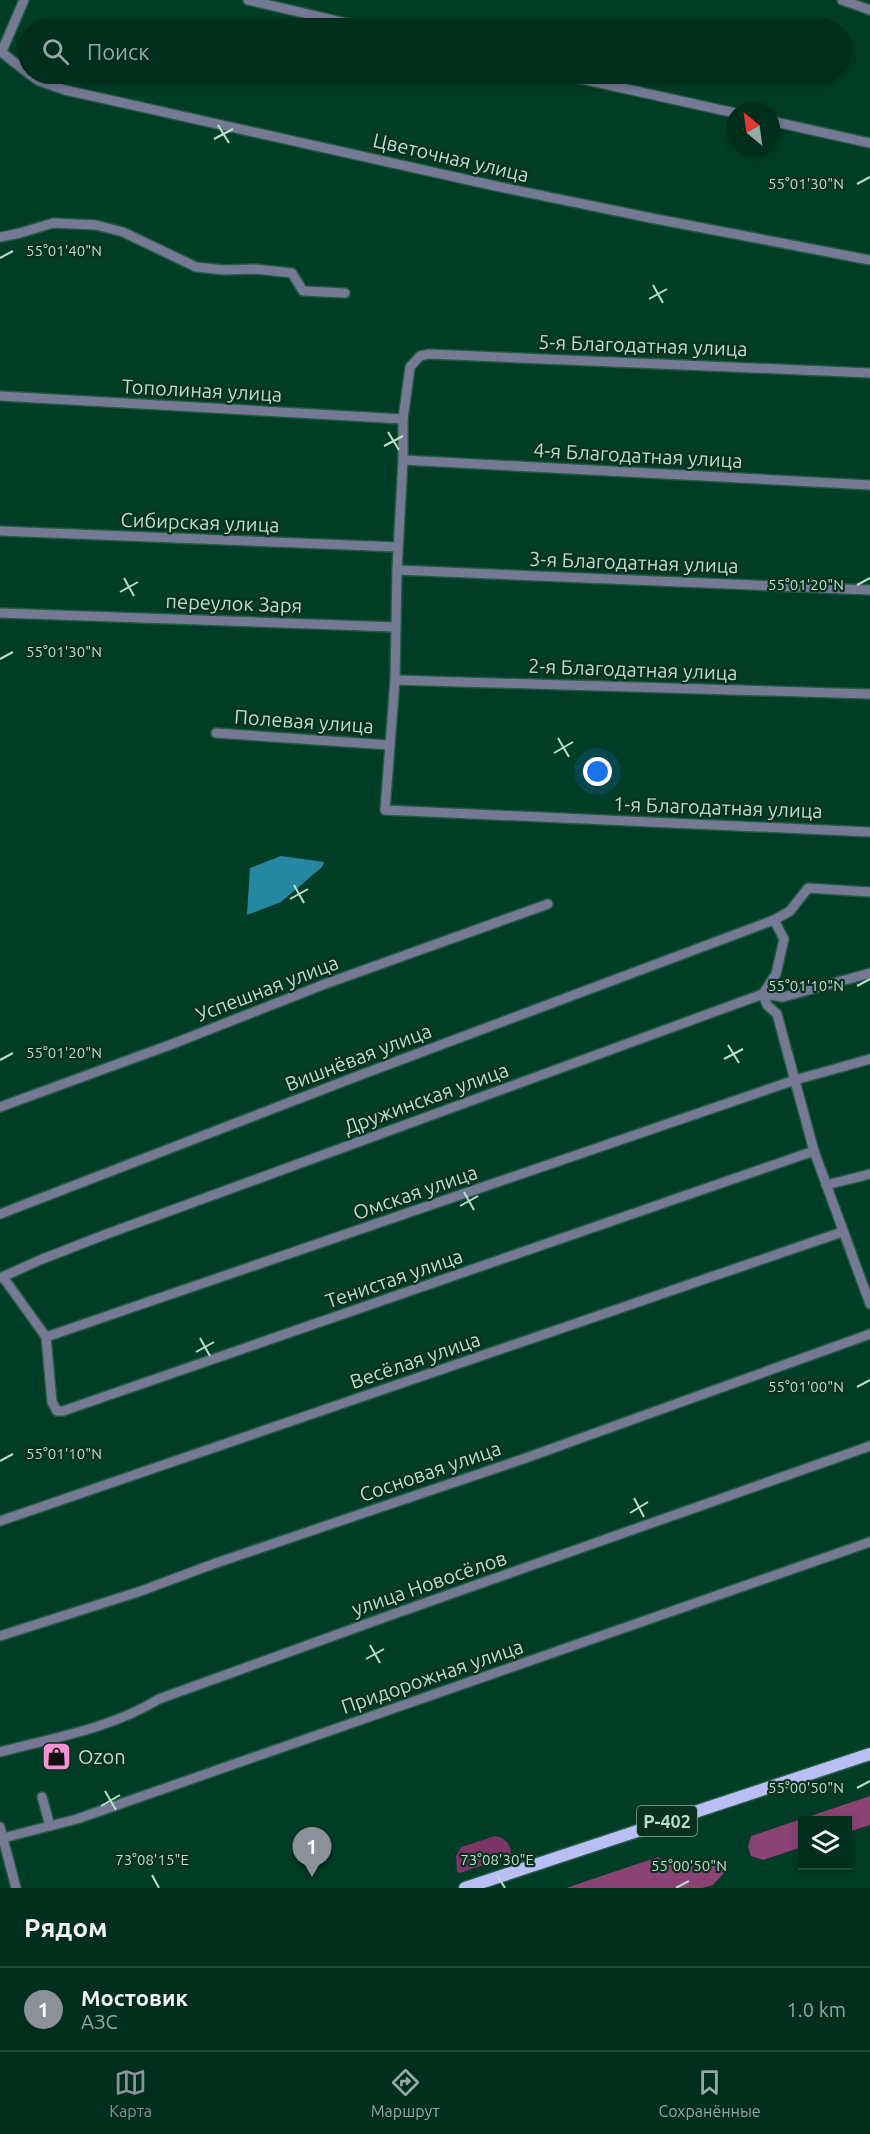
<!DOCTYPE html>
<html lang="ru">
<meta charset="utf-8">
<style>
body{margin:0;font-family:Ubuntu,sans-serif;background:#0a3625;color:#f1f3f6}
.controls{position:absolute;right:18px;bottom:18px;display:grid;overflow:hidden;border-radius:0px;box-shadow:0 3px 9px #0003}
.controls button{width:54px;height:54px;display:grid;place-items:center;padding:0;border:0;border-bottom:2px solid #224a3b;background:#002e1c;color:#f1f3f6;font:30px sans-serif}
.compass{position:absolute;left:726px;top:102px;width:54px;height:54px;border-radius:50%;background:#002e1c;box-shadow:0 3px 9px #0003;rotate:331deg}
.you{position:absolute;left:598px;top:772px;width:21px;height:21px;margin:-15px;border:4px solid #fff;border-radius:50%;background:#1a73e8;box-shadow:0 0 0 9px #1a73e833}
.badge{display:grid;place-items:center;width:39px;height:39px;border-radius:50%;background:#8c9099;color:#fff;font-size:20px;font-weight:700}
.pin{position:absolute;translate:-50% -50px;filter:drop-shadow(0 2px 3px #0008)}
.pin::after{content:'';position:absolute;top:32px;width:21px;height:18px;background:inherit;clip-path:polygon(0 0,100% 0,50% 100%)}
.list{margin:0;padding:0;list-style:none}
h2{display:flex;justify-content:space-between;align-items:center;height:78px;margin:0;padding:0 24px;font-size:26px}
h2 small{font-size:20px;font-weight:400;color:#95a8a3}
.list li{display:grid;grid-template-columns:39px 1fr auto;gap:18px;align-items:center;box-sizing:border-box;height:84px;padding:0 24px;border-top:2px solid #224a3b}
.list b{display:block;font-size:22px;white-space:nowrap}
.list p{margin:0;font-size:20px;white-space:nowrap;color:#95a8a3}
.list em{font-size:20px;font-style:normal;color:#95a8a3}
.icon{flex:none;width:33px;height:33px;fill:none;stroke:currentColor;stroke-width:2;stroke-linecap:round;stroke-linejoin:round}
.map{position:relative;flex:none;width:870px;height:1888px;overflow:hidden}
.search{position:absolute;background:#002e1c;box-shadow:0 3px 9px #0003;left:18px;right:18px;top:18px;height:66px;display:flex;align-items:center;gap:15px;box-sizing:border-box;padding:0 21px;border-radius:33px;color:#95a8a3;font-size:22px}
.sheet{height:162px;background:#002e1c}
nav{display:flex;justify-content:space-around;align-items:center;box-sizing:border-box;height:84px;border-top:2px solid #224a3b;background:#002e1c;font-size:16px;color:#95a8a3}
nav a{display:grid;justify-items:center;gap:3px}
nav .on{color:#8c9099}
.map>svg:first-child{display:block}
.green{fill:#7b3566}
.forest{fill:#8b4275}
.water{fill:#2587a1}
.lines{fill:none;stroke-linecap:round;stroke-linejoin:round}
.minor-casing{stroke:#225a44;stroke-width:12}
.major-casing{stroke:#225a44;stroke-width:15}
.minor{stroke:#767993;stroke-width:9}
.major{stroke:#b9bef4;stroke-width:12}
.ticks{fill:none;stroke:#bbdeca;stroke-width:2}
.labels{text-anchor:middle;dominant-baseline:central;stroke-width:4.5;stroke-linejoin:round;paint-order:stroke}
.shield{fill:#0a301f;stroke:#86aa97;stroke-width:1.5}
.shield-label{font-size:18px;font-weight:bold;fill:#bbdeca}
.street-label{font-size:20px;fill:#bbdeca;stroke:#0a301f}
.poi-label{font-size:20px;fill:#bbdeca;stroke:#0a301f;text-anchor:start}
.ticks-label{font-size:15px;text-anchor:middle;fill:#bbdeca;stroke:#0a301f;stroke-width:4.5;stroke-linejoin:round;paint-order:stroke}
</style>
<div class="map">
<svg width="870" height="1888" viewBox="0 0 870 1888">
<rect width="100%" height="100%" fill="#003d26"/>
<path class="green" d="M495,1836C504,1837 511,1844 511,1853L510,1856L460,1873L457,1872L456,1856L461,1847Z"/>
<g class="forest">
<path d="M870,1796V1825L848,1832V1820H802V1847L763,1860L751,1856L748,1847L751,1836Z"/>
<path d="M658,1857L671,1865L719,1859L724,1873L713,1885L702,1888H566Z"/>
</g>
<path class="water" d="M281,856L324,862L322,867L281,902L247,915L250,868Z"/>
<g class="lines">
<defs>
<g id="minor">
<path d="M248,0L367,28"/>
<path d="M842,0L870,10"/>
<path d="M0,51L28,73"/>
<path d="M2,51L24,0"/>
<path d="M29,74L39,81L65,90L500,187L651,218L870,260"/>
<path d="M559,74L735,113"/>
<path d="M771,121L870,143"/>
<path d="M0,237L20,233L53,223L96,225L123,232L196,267L224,270L255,269L292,273L303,291L345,293"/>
<path d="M870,373L429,354L420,356L410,367L403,419V460L397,570L395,680L385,810L870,832"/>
<path d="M0,396L403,419"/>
<path d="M403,460L870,485"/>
<path d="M0,531L398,547"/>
<path d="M397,570L870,590"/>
<path d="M0,613L395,627"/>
<path d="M395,680L870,694"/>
<path d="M216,733L389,745"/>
<path d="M870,892L808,888L790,911L774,920L784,939L776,974L763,994L767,1005L777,1014L814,1151L870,1304"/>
<path d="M0,1107L175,1043L325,984L548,904"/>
<path d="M826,1185L870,1174"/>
<path d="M0,1214L363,1074L774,920"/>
<path d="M3,1277L46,1337L52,1402L57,1411H63L814,1151"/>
<path d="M0,1278L40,1260L104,1235L763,994L783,997L870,973"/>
<path d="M46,1337L795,1080L870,1059"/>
<path d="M0,1521L842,1232"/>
<path d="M0,1636L141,1591L216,1563L523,1459L870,1334"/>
<path d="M0,1752C53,1738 112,1728 159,1699L391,1615L870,1446"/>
<path d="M42,1797L50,1826"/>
<path d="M0,1827L16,1888"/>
<path d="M3,1838L77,1819L870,1542"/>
</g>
<path id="major" d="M465,1888L870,1754"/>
</defs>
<use href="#minor" class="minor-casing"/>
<use href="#major" class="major-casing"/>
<use href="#minor" class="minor"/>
<use href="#major" class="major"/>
</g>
<path class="ticks" d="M218,125L229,143M214,139L233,129M857,184L870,177M0,258L13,251M653,285L663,303M649,299L667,289M388,432L399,450M384,446L403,436M124,578L134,596M857,585L870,578M120,592L138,582M0,659L13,652M558,738L569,757M554,753L573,742M294,885L304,903M290,899L308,889M857,986L870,979M728,1045L739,1063M724,1059L743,1049M0,1060L13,1053M464,1192L474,1210M460,1206L478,1196M200,1338L210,1356M196,1352L214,1342M857,1387L870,1380M0,1461L13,1454M634,1498L644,1517M630,1513L648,1502M370,1645L380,1663M366,1659L384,1649M857,1788L870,1781M105,1791L116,1810M101,1806L120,1795M152,1875L159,1888M497,1875L505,1888M676,1888L689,1881"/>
<defs>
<symbol id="shop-square" viewBox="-11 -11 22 22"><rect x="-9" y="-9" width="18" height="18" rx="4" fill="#f491d4" stroke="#0a301f"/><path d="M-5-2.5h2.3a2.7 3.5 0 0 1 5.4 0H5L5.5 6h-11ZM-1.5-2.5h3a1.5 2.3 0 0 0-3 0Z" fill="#111"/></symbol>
</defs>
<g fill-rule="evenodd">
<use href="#shop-square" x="40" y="1740" width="33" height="33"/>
</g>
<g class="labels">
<rect class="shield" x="637" y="1806" width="60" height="30" rx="4.5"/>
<g class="shield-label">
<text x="667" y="1821">Р-402</text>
</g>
<g class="street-label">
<text transform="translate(451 157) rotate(13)">Цветочная улица</text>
<text transform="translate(643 345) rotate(2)">5-я Благодатная улица</text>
<text transform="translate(202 390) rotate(3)">Тополиная улица</text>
<text transform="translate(638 455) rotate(3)">4-я Благодатная улица</text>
<text transform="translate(200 522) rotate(2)">Сибирская улица</text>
<text transform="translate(634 562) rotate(2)">3-я Благодатная улица</text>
<text transform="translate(234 603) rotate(2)">переулок Заря</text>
<text transform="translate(633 669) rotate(2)">2-я Благодатная улица</text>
<text transform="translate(304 721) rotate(4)">Полевая улица</text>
<text transform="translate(718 807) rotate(2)">1-я Благодатная улица</text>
<text transform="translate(267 988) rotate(-21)">Успешная улица</text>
<text transform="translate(358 1057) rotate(-21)">Вишнёвая улица</text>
<text transform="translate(426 1098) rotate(-20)">Дружинская улица</text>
<text transform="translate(415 1192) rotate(-19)">Омская улица</text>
<text transform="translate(394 1278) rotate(-19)">Тенистая улица</text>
<text transform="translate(415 1360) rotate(-19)">Весёлая улица</text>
<text transform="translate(430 1471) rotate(-19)">Сосновая улица</text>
<text transform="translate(429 1583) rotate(-19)">улица Новосёлов</text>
<text transform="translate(432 1676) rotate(-19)">Придорожная улица</text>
</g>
<g class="poi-label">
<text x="78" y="1756">Ozon</text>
</g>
</g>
<g class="ticks-label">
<text x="806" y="189">55°01'30"N</text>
<text x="64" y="256">55°01'40"N</text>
<text x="806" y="590">55°01'20"N</text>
<text x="64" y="657">55°01'30"N</text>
<text x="806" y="991">55°01'10"N</text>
<text x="64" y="1058">55°01'20"N</text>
<text x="806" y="1392">55°01'00"N</text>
<text x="64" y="1459">55°01'10"N</text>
<text x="806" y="1793">55°00'50"N</text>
<text x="152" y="1865">73°08'15"E</text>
<text x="497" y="1865">73°08'30"E</text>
<text x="689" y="1871">55°00'50"N</text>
</g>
</svg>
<div class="controls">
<button><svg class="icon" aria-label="layers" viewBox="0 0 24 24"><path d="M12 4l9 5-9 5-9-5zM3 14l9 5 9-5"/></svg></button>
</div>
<svg class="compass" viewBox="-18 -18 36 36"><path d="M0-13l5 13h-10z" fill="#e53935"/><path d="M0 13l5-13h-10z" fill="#95a8a3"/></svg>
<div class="you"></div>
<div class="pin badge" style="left:312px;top:1877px">1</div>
<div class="search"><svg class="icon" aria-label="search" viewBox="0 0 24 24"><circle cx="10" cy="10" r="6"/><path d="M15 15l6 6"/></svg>Поиск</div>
</div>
<section class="sheet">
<h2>Рядом<small></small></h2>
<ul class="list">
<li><span class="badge">1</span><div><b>Мостовик</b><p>АЗС</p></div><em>1.0 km</em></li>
</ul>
</section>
<nav>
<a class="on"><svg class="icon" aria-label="map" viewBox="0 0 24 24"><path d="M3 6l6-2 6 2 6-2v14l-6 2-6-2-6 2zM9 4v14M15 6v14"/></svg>Карта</a>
<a><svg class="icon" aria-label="directions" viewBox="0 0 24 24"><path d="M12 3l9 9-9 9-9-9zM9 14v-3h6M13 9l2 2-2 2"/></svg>Маршрут</a>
<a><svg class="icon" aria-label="saved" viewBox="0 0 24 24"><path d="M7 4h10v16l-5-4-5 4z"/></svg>Сохранённые</a>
</nav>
